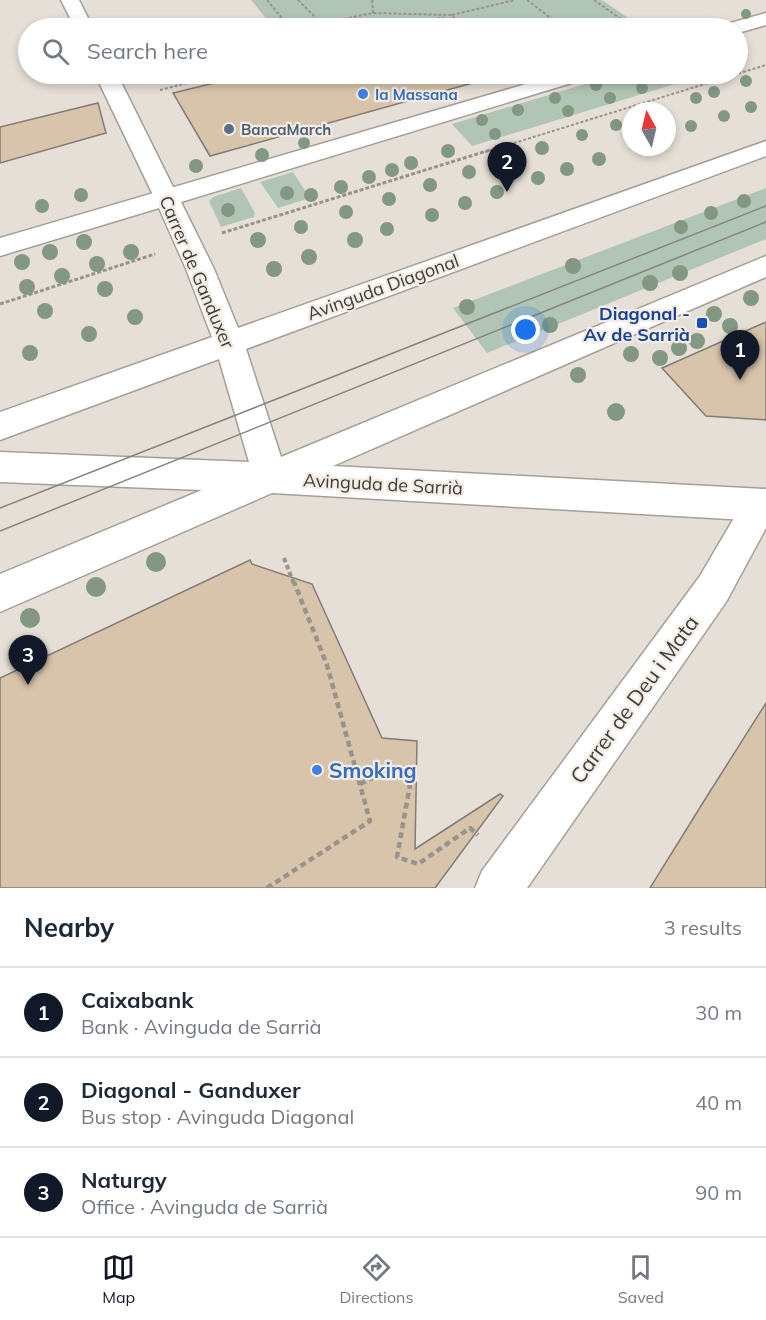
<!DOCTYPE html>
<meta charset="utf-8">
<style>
body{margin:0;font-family:Mulish,sans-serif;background:#f2f2f3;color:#1f2937}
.compass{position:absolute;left:622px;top:102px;width:54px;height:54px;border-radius:50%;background:#fff;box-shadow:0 3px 9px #0003;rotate:352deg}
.you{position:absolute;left:526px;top:330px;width:21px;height:21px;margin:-15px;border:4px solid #fff;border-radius:50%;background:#1a73e8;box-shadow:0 0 0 9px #1a73e833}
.badge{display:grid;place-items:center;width:39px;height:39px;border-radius:50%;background:#111827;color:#fff;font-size:20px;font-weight:700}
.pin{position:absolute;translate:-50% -50px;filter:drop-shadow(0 2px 3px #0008)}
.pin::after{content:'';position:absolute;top:32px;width:21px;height:18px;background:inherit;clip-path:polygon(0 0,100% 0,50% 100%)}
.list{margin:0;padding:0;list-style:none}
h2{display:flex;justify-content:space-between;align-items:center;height:78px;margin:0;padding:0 24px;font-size:26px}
h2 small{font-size:20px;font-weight:400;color:#747a83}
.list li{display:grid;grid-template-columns:39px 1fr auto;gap:18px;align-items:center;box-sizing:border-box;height:90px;padding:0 24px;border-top:2px solid #e0e1e3}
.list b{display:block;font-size:22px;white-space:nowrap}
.list p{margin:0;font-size:20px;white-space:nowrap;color:#747a83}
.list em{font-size:20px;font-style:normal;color:#747a83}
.icon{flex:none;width:33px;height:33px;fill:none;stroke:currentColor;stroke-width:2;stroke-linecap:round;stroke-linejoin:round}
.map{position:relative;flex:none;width:766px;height:888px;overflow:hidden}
.search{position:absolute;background:#fff;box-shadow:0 3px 9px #0003;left:18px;right:18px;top:18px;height:66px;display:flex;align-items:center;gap:15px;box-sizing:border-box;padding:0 21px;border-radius:33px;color:#747a83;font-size:22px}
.sheet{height:348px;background:#fff}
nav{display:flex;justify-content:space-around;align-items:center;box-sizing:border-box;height:84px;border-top:2px solid #e0e1e3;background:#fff;font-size:16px;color:#747a83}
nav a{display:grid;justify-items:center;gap:3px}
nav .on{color:#111827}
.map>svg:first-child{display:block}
.green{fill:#b1c5b6}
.building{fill:#d8c4aa;stroke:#827c75;stroke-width:1.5}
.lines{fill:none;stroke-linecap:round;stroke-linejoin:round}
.minor-casing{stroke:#a59f97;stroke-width:3}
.major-casing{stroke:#a59f97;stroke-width:3}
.path-far3{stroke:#98938d;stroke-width:2;stroke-dasharray:3 2;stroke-linecap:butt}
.path-far2{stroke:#98938d;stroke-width:3;stroke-dasharray:4 2;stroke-linecap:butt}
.path-far1{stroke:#98938d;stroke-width:4;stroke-dasharray:4.5 3;stroke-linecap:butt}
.path{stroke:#98938d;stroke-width:4.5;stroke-dasharray:6 4;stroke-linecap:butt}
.minor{fill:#fff;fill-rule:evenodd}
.major{fill:#fff;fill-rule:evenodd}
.tram{stroke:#88837e;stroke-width:1.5}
.tree{fill:#829883}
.shop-dot{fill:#3f7fe0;stroke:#f3ece4;stroke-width:2}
.service-dot{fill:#5c6f8a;stroke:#f3ece4;stroke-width:2}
.transit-dot{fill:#1a4fb4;stroke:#f3ece4;stroke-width:2}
.labels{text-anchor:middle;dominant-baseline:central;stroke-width:4.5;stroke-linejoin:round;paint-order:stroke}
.far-shop-label{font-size:15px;font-weight:bold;fill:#366cbe;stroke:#f3ece4;text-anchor:start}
.far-service-label{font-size:15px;font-weight:bold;fill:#4e5e75;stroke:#f3ece4;text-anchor:start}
.street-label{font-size:18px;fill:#3f3c39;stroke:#f3ece4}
.transit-label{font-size:18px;font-weight:bold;fill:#164399;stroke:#f3ece4;text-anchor:end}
.near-street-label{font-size:21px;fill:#3f3c39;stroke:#f3ece4}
.near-shop-label{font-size:21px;font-weight:bold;fill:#366cbe;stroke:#f3ece4;text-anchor:start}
</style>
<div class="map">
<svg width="766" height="888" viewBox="0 0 766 888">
<rect width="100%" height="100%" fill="#e6dfd7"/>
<g class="green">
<path d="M251,0H602L643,28H459L452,22L366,18L274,28Z"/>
<path d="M618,74H662L675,84L472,146L452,124Z"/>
<path d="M293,172L310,198L278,208L260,182Z"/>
<path d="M241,188L255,213L254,217L221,227L209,201L213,197Z"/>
<path d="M766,188V239L487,353L453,308Z"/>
</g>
<g class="building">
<path d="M251,74H505L210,156L173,93Z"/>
<path d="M98,103L106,133L0,163V127Z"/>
<path d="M766,322V420L706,416L662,368Z"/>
<path d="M250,560L252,564L312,584L382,738L417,741L415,849L500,794L503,796L435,888H0V678Z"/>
<path d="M766,703V888H650L709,793Z"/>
</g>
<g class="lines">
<defs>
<g id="minor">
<path d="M61,0H79L93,28H75Z"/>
<path d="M95,74H117L178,197L175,203L166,205L157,203L154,197Z"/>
<path d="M760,489L766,491V528L726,602L527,888H475L482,871L700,576L748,494Z"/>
</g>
<g id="major">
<path d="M766,13V25L738,33V28H724L727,24Z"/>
<path d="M560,74H592L588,78L181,202L214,269L238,328L766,141V156L246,349L281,457L766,256V277L333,466L766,489V521L272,493L0,612V574L202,490L0,482V452L249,462L219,359L0,440V412L212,337L186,269L159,208L0,256V238Z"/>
</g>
</defs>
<use href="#minor" class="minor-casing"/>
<use href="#major" class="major-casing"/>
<g class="path-far3">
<path d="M267,0L290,28"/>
<path d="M298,0L321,23"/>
<path d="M372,0L373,13"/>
<path d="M527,0L564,28"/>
<path d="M594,0L634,28"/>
<path d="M452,15L515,0"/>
<path d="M300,28L373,13L451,15L466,28"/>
<path d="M399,28L444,17"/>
<path d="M160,90L222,74"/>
<path d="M485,152L766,65"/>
</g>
<g class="path-far2">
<path d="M222,233L490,150"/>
<path d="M0,304L155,254"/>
</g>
<path class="path-far1" d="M284,558L294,584"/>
<g class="path">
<path d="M360,784L391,769L401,770L410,785L397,857L418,864L470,828L478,835"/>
<path d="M267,888L370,821L327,665L294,582"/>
</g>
<use href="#minor" class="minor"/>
<use href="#major" class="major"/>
<g class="tram">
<path d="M0,508L766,206"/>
<path d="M0,531L766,222"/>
</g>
</g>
<g class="tree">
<circle cx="746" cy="14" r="5"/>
<circle cx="746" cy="81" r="6"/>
<circle cx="596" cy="85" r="6"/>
<circle cx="642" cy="88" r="6"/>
<circle cx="714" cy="92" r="6"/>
<circle cx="555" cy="98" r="6"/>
<circle cx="610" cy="98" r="6"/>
<circle cx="696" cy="98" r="6"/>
<circle cx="751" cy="107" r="6"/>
<circle cx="518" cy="110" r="6"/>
<circle cx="568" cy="111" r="6"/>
<circle cx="724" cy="116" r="6"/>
<circle cx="482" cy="120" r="6"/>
<circle cx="616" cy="125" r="6"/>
<circle cx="691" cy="126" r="6"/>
<circle cx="495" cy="134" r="6"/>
<circle cx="582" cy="135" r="6"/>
<circle cx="304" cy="143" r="6"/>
<circle cx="542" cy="148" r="7"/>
<circle cx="448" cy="151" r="7"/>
<circle cx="262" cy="155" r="7"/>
<circle cx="599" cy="159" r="7"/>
<circle cx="504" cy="160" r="7"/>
<circle cx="411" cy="163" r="7"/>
<circle cx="196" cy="166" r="7"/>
<circle cx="567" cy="169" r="7"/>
<circle cx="392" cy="170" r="7"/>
<circle cx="469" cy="172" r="7"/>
<circle cx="369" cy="177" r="7"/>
<circle cx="538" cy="178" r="7"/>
<circle cx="430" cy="185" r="7"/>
<circle cx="341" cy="187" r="7"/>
<circle cx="497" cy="192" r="7"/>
<circle cx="287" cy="193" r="7"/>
<circle cx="81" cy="195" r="7"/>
<circle cx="311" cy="195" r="7"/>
<circle cx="389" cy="199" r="7"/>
<circle cx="744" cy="201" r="7"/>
<circle cx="465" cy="203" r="7"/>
<circle cx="42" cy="206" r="7"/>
<circle cx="228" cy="210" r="7"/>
<circle cx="346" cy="212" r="7"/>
<circle cx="711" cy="213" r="7"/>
<circle cx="432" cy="215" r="7"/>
<circle cx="301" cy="227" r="7"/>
<circle cx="681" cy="227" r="7"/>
<circle cx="387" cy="229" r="7"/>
<circle cx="258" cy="240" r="8"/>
<circle cx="355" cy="240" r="8"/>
<circle cx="84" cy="242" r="8"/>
<circle cx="50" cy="252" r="8"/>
<circle cx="131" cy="252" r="8"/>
<circle cx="309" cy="257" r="8"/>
<circle cx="22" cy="262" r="8"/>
<circle cx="97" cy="264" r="8"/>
<circle cx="573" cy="266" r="8"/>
<circle cx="274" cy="269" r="8"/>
<circle cx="680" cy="273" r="8"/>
<circle cx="62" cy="276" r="8"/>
<circle cx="650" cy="283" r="8"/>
<circle cx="27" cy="287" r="8"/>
<circle cx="105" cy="289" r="8"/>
<circle cx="751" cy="298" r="8"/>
<circle cx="467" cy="307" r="8"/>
<circle cx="45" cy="311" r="8"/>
<circle cx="714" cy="314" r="8"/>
<circle cx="135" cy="317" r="8"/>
<circle cx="550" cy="325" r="8"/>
<circle cx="730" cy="326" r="8"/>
<circle cx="531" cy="331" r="8"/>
<circle cx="89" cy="334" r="8"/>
<circle cx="697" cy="341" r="8"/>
<circle cx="679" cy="348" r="8"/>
<circle cx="30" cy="353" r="8"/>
<circle cx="631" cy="354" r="8"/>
<circle cx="660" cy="358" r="8"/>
<circle cx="578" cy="375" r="8"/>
<circle cx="616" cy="412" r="9"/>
<circle cx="156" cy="562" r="10"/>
<circle cx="96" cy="587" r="10"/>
<circle cx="30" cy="618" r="10"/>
</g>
<g class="shop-dot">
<circle cx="363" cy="94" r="6"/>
<circle cx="317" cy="770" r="6"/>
</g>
<circle class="service-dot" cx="229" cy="129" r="6"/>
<rect class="transit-dot" x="696" y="317" width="12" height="12" rx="3"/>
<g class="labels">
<g class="far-shop-label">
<text x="375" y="94">Ia Massana</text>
</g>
<g class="far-service-label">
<text x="241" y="129">BancaMarch</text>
</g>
<g class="street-label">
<text transform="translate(197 272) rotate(67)">Carrer de Ganduxer</text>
<text transform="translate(383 287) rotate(-20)">Avinguda Diagonal</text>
<text transform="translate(383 484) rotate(3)">Avinguda de Sarrià</text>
</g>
<g class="transit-label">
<text x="690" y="313">Diagonal -<tspan x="690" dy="21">Av de Sarrià</tspan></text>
</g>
<g class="near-street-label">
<text transform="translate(634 699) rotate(-54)">Carrer de Deu i Mata</text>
</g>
<g class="near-shop-label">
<text x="329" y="770">Smoking</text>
</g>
</g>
</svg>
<svg class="compass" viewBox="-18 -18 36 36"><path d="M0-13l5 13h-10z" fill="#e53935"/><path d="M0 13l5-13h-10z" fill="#747a83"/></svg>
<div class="you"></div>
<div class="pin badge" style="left:740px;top:380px">1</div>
<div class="pin badge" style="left:507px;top:192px">2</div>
<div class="pin badge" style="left:28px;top:685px">3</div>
<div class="search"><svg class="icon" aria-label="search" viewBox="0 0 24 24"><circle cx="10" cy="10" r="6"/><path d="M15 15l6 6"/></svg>Search here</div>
</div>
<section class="sheet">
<h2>Nearby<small>3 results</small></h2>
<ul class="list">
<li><span class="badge">1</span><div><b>Caixabank</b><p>Bank · Avinguda de Sarrià</p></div><em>30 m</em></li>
<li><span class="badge">2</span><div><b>Diagonal - Ganduxer</b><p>Bus stop · Avinguda Diagonal</p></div><em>40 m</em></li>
<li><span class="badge">3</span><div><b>Naturgy</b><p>Office · Avinguda de Sarrià</p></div><em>90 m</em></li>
</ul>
</section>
<nav>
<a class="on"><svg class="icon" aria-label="map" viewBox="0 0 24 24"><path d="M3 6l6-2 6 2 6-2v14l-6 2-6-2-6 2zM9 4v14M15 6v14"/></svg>Map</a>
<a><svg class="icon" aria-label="directions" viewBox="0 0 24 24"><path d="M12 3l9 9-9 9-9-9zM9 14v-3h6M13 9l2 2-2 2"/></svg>Directions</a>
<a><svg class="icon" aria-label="saved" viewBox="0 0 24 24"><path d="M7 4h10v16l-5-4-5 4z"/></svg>Saved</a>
</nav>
